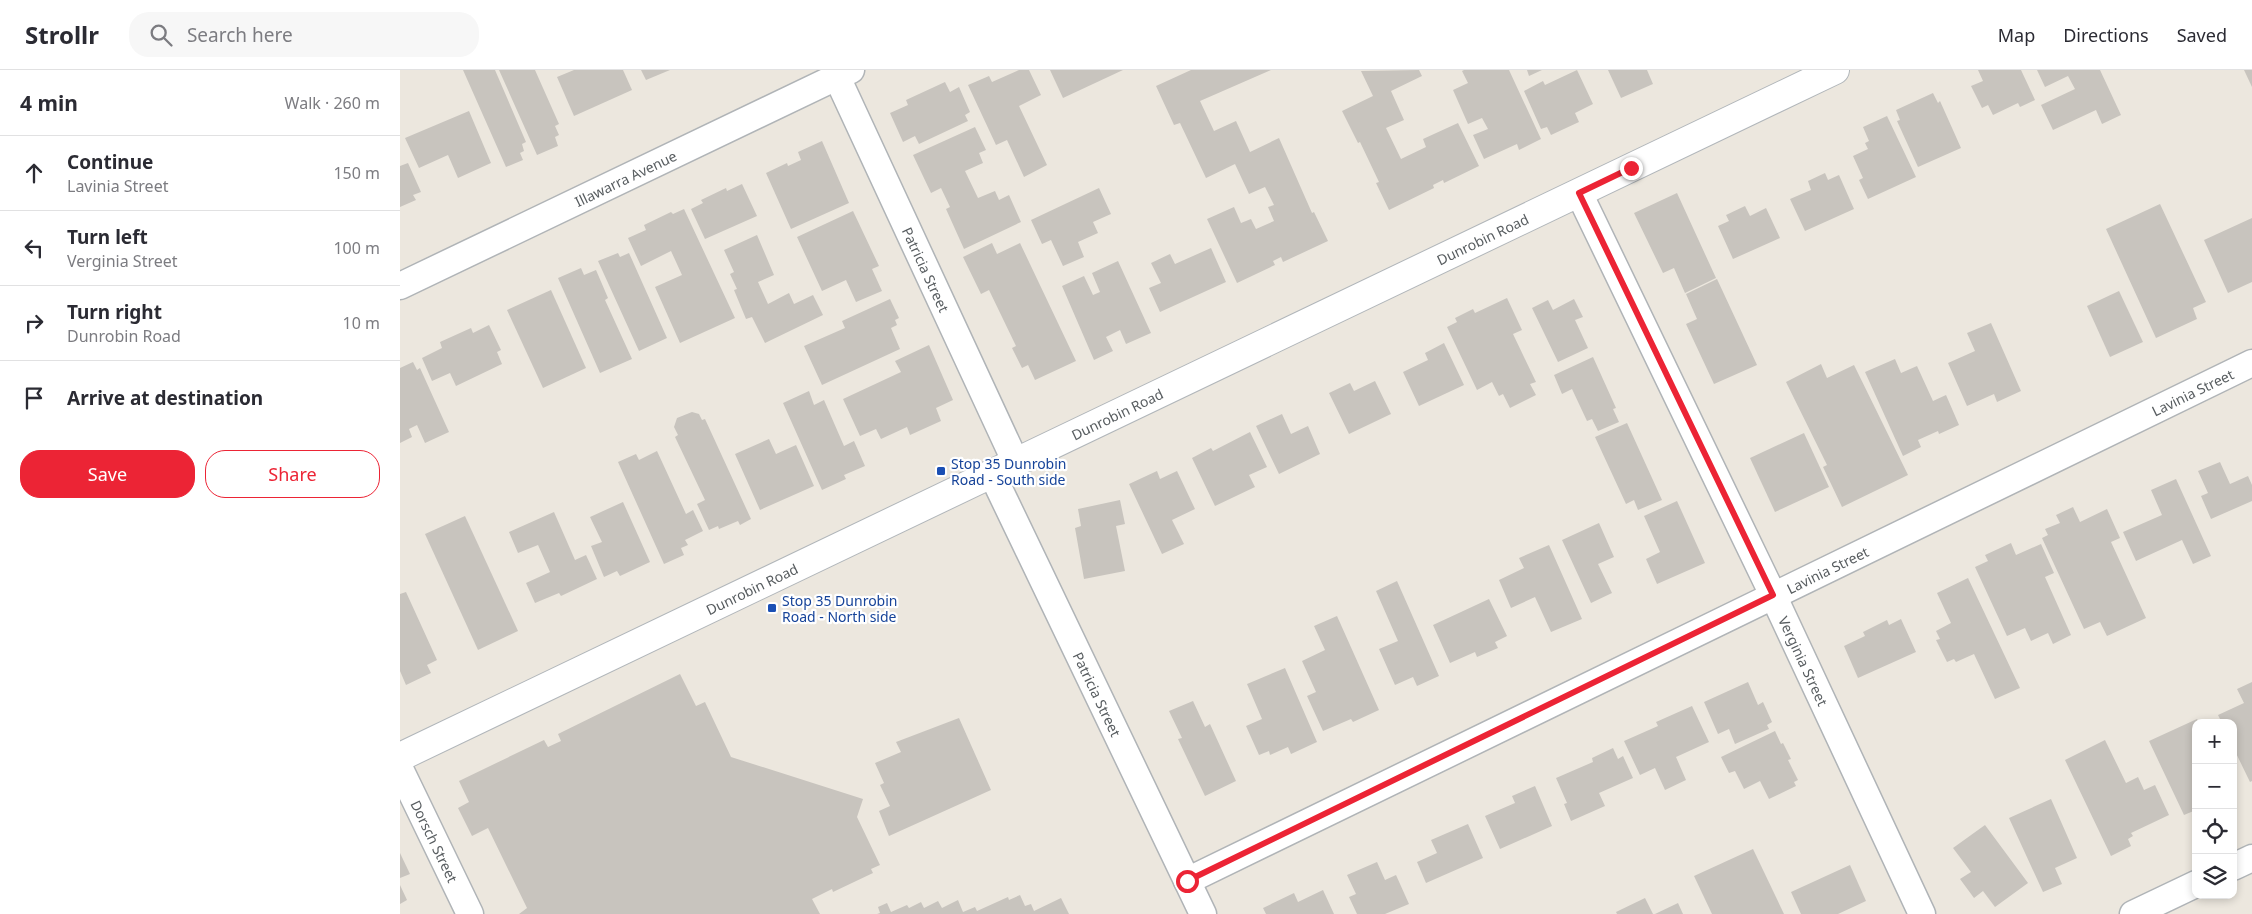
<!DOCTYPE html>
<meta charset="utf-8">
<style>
body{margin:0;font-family:"Noto Sans",sans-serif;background:#f7f7f7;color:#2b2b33}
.controls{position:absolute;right:15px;bottom:15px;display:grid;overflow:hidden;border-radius:10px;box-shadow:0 2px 8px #0003}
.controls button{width:45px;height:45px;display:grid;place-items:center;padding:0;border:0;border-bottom:1px solid #e1e1e2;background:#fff;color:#2b2b33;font:25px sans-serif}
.stop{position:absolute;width:15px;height:15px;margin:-11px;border:4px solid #ec2435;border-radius:50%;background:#fff}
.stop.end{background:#ec2435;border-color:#fff;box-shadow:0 1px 5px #0008}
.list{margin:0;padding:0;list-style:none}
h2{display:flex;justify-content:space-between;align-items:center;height:65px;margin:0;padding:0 20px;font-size:21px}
h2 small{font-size:16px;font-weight:400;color:#7c7c81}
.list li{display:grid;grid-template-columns:32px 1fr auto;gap:15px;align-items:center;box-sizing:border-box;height:75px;padding:0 20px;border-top:1px solid #e1e1e2}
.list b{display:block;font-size:19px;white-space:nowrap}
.list p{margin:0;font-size:16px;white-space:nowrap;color:#7c7c81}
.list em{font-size:16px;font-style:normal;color:#7c7c81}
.actions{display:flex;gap:10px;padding:15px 20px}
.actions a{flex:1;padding:11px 0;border:1px solid #ec2435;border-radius:20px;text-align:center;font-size:18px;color:#ec2435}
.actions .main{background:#ec2435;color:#fff}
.icon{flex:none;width:28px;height:28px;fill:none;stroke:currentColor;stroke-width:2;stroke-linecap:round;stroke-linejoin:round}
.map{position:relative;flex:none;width:1852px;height:844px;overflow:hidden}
header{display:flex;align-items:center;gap:30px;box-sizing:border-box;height:70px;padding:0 25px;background:#fff;border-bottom:1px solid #e1e1e2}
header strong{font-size:24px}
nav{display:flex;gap:28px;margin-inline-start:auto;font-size:18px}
.search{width:350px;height:45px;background:#f7f7f7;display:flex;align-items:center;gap:12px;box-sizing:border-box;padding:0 18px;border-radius:20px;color:#7c7c81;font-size:19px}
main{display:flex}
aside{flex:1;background:#fff}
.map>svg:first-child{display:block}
.building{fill:#c8c4be}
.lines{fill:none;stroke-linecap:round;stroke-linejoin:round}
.street-casing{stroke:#b0b4b7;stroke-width:29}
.secondary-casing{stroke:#b1b6ba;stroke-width:30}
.street{stroke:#fff;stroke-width:26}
.secondary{stroke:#fff;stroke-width:28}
.route{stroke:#ec2435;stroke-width:6}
.transit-dot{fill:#1a4fb4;stroke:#fff;stroke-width:2}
.labels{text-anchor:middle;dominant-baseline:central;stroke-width:4.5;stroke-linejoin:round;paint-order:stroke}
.street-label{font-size:14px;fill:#585d60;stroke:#fff}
.transit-label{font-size:14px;fill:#164399;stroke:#fff;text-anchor:start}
</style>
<header>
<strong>Strollr</strong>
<div class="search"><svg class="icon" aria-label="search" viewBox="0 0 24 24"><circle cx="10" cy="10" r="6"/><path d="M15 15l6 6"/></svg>Search here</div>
<nav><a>Map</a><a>Directions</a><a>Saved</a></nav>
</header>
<main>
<aside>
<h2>4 min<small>Walk · 260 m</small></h2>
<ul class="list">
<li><svg class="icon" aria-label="ahead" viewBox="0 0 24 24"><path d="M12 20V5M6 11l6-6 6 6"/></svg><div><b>Continue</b><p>Lavinia Street</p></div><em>150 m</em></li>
<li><svg class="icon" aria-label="left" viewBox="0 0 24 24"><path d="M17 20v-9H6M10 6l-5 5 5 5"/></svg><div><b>Turn left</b><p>Verginia Street</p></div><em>100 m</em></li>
<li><svg class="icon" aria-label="right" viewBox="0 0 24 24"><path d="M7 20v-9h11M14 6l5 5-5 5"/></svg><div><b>Turn right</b><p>Dunrobin Road</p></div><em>10 m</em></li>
<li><svg class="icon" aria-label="arrive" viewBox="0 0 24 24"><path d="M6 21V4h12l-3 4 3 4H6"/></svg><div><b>Arrive at destination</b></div></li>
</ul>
<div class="actions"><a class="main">Save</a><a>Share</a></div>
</aside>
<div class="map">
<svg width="1852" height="844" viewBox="0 0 1852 844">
<rect width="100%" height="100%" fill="#ece7de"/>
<g class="building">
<path d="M63,0H95L126,72L122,74L124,81L120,83L123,90L106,97Z"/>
<path d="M99,0H135L159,54L155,56L159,65L155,67L158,76L137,85Z"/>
<path d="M174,0H223L232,20L174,46L157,7Z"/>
<path d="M241,0H270L246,10Z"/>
<path d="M619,0H629L641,25L619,36L647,95L624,107L607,70L596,75L568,15L589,6L592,12Z"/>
<path d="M650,0H723L663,28Z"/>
<path d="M791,0H871L800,31L814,61L836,51L850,82L879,68L912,143L914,142L928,171L883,192L881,187L873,191L875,195L837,213L807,149L834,137L841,153L851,149L856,159L874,151L868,137L874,135L865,117L849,124L835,94L806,108L780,53L774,55L756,16Z"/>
<path d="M1019,0L1022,6L991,21L1004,50L986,58L1001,89L1026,77L1023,69L1058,53L1079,96L1044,113L1043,110L1033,115L1034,118L989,140L976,113L979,112L960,72L958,73L942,41L973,26L961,1Z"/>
<path d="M1064,0H1109L1141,69L1119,80L1117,74L1084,89L1073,65L1088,59L1082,48L1068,54L1053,20L1068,13L1062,1Z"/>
<path d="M1127,0H1142L1129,6Z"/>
<path d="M1177,0L1193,34L1175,43L1179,52L1151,65L1147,57L1141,59L1124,21L1143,11L1145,15Z"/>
<path d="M1208,0H1247L1253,14L1221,28Z"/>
<path d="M1578,0H1621L1635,30L1620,37L1618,33L1593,45L1588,35L1582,38L1571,16L1583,11Z"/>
<path d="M1637,0H1700L1721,45L1702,54L1696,40L1653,60L1641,35L1675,19L1668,6L1645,17Z"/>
<path d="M1844,0H1852V17Z"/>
<path d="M545,12L550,22L559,17L570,42L565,45L568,51L519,74L515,66L503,72L490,43L508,35L506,30Z"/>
<path d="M1533,23L1538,33L1540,31L1561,78L1518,97L1497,51L1500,50L1496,40Z"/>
<path d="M69,41L91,93L58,108L48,85L19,98L5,68Z"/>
<path d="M1487,46L1516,107L1468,129L1459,110L1463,108L1453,86L1468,79L1465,73L1469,71L1463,57Z"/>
<path d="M575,57L586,80L579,83L583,93L565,101L578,128L595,121L599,130L609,125L621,152L564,179L546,139L550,137L541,118L531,123L513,85Z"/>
<path d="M422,71L449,133L391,159L366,103L387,93L388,96L401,90L398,82Z"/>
<path d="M8,93L21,122L13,125L16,130L0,137V96Z"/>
<path d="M1425,103L1428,110L1439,105L1454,139L1405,161L1390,129L1411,120L1408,111Z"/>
<path d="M342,114L357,146L305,169L291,139L303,133L301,130L326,118L327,121Z"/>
<path d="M699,118L711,144L693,152L698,163L678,172L684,187L663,196L651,170L642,174L631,150Z"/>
<path d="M1277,123L1316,208L1285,223L1274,198L1263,203L1234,143Z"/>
<path d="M1760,134L1806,232L1793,238L1797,249L1756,268L1706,159Z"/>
<path d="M1345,136L1350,146L1366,138L1380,168L1333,189L1318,156L1329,151L1326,145Z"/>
<path d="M284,139L335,248L280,273L255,217L282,205L271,181L241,196L228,168L246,160L244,155L271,142L273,144Z"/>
<path d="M453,141L479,196L472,199L482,221L456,232L446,210L422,221L397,167Z"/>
<path d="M1852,148V212L1828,223L1804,170Z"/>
<path d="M357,165L374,205L358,212L368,234L389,223L394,234L413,225L423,245L365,273L352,247L346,249L334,220L337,219L330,204L334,202L324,180Z"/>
<path d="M592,173L597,184L620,173L676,291L635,310L628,295L622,298L612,278L616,276L589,220L581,224L563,187Z"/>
<path d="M811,178L826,212L760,242L749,218L761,213L751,193L770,184L775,194Z"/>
<path d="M218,183L220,187L229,183L267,268L239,281L198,191Z"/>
<path d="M718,191L751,263L726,274L720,260L706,267L713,281L694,290L662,216L684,206L693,225L700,222L692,203Z"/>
<path d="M181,198L184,205L196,200L208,228L205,230L232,289L200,303L158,208Z"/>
<path d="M1317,209L1357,295L1314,314L1286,254L1297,249L1286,224Z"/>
<path d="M151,220L186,298L143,318L107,240Z"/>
<path d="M1719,221L1743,272L1710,287L1687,236Z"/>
<path d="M1107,228L1122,260L1113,264L1136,312L1130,314L1136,325L1110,338L1103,324L1099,326L1092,312L1077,320L1047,257L1057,252L1055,248L1073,239L1075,243Z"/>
<path d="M490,229L499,248L495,250L497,255L491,258L500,279L422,315L404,276L445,258L442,251Z"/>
<path d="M1174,229L1183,247L1175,250L1188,278L1158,292L1132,238L1148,230L1153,240Z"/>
<path d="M1591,253L1621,321L1597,332L1594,324L1567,336L1548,293L1575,281L1567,263Z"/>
<path d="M89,255L101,280L97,282L102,294L56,316L50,303L32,311L22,288L42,278L40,272L71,258L73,263Z"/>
<path d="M1044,273L1064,315L1019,336L1003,302L1028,290L1025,283Z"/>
<path d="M529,275L553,330L536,338L541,351L510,365L507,357L481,369L476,359L460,366L443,329L501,302L495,291Z"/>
<path d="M1193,287L1216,338L1213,339L1219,352L1198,361L1192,349L1187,351L1172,319L1162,324L1154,305Z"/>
<path d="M1495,289L1501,303L1517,296L1533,331L1546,325L1559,355L1539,364L1538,361L1518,370L1521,377L1503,386L1465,302Z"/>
<path d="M13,292L17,300L20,298L49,362L25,373L17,355L9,359L12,367L0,373V298Z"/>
<path d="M1421,294L1427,308L1454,295L1508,405L1442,437L1423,397L1427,395L1386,312Z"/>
<path d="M975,311L991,344L949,364L929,323L950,313L954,321Z"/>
<path d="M409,321L414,335L424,330L444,376L454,371L465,396L444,405L446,409L422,420L383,333Z"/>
<path d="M292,342L299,344L302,350L305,349L351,449L340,455L338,451L319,459L318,456L309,460L297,434L305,430L275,367L278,365L274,357L277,348Z"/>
<path d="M882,344L891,364L908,356L920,384L879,404L856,356Z"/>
<path d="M1227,353L1262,430L1238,440L1234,430L1226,434L1195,367Z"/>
<path d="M850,362L867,397L849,405L855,417L815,436L792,388L811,378L813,381Z"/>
<path d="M1404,363L1429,417L1375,442L1350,388Z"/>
<path d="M369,369L376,384L396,375L414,416L360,440L335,384Z"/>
<path d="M257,381L286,444L293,440L303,461L285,470L288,475L281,478L284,485L264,494L218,392L236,384L239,390Z"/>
<path d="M1820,392L1830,414L1848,406L1852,415V431L1811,449L1801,426L1808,423L1798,401Z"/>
<path d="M757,401L760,409L777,401L795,439L772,450L784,474L762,484L729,414Z"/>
<path d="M1776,409L1811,486L1793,494L1782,470L1736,491L1723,462L1762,445L1751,420Z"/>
<path d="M720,430L725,454L716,456L725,501L684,509L675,458L681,456L678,439Z"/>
<path d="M1277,431L1305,493L1257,514L1246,489L1260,482L1244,446Z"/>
<path d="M223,432L250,492L220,506L217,501L204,507L191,476L202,472L190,447Z"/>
<path d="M1673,437L1680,452L1707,439L1720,468L1711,472L1746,548L1707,566L1700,552L1684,559L1642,468L1648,465L1645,459L1660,453L1656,445Z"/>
<path d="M154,442L175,490L186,485L197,509L161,526L159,523L135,533L126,513L150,502L138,475L118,483L109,462Z"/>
<path d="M65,446L118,561L78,580L25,464Z"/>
<path d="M1199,453L1214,487L1198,494L1212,523L1191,533L1162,470Z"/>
<path d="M1611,473L1616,485L1641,474L1654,503L1645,507L1671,565L1653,574L1648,563L1631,571L1625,558L1607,566L1575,497L1588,491L1585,485Z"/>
<path d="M1149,475L1182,549L1151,562L1135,527L1111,538L1099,510L1124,498L1119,488Z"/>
<path d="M1568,508L1620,618L1595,629L1574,584L1556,592L1554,589L1547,592L1536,570L1540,569L1536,561L1551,553L1537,523Z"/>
<path d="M997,511L1039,606L1017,616L1013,607L995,615L979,579L998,571L976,521Z"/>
<path d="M6,522L37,590L27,595L31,603L6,615L0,601V524Z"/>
<path d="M1089,529L1107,566L1095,572L1098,578L1077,587L1075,582L1050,593L1033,555Z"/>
<path d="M937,546L979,640L953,652L951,649L923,661L907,626L916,622L902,591L925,580L914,556Z"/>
<path d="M1501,549L1516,582L1458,608L1444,576L1465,566L1463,562L1487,550L1489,555Z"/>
<path d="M885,598L917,672L891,684L888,677L870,685L869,681L859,685L846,656L862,649L847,614Z"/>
<path d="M280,604L296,636L305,632L331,687L463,729L457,747L480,795L471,799L473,803L433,822L432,819L412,829L420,844H119L127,838L88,758L72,766L58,738L69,732L59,711L144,670L148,677L161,671L158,664Z"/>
<path d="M1348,612L1358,635L1363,632L1372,652L1367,655L1369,659L1335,674L1329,659L1318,664L1304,632Z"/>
<path d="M1852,612V711L1850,712L1833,677V653H1822L1818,645L1844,633L1837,619Z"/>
<path d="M793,631L805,657L810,654L836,711L805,726L778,669L782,668L769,641Z"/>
<path d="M1292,636L1309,672L1276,687L1286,710L1265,720L1255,698L1240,705L1224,671L1258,656L1256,652Z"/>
<path d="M559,648L591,720L489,766L479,741L490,736L480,715L484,713L475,693L501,682L496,672Z"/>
<path d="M1797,649L1799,653H1796V740L1784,745L1749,671Z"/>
<path d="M1375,661L1381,674L1383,673L1391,689L1388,690L1398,710L1394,712L1396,716L1369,729L1360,711L1344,719L1335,701L1329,703L1321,687Z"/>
<path d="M1705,670L1726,713L1738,707L1744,720L1755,715L1769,745L1731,763L1733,766L1728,769L1731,776L1711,786L1665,690Z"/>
<path d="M1213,678L1218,689L1223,686L1233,708L1199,723L1205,736L1171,751L1164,734L1167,733L1156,708L1193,692L1192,688Z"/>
<path d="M1135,716L1152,756L1100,779L1085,746L1115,733L1112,726Z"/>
<path d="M1651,729L1677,788L1655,798L1662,814L1643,822L1609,748Z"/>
<path d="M1068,754L1083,788L1026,813L1017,792L1037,783L1031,770Z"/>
<path d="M1585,755L1628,813L1595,837L1583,821L1574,828L1560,809L1571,802L1553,778Z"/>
<path d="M1353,779L1384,844H1312L1294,806Z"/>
<path d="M0,783L10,804L0,808Z"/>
<path d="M977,792L985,810L996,805L1009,834L985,844H957L949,827L956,824L947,805Z"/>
<path d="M1450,795L1466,831L1438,844H1401L1391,822Z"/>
<path d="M0,815L7,830L0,834Z"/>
<path d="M923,820L934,844H866L863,838L894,823L898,832Z"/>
<path d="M620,825L625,836L631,834L634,841L661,828L669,844H477L480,843L478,837L487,833L491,842L507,835L509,838L521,832L524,838L538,831L542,838L558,830L563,842L575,837L577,841L608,827L609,830Z"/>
<path d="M1245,828L1253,844H1217L1216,842Z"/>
<path d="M1278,833L1283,844H1255Z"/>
</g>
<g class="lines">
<defs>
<g id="street">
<path id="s1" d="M437,7L616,393"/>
<path id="s2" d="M1179,123L1373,525L1522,844"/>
<path id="s3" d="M0,216L451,0"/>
<path id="s4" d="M592,404L803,844"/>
<path id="s5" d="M0,699L70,844"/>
<path d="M1833,797L1852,788"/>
<path id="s6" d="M787,811L1852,293"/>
<path d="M1733,844L1796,814"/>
</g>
<g id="secondary">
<path id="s7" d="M0,687L1435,0"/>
</g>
</defs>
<use href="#street" class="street-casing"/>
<use href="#secondary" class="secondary-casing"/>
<use href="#street" class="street"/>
<use href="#secondary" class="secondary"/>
</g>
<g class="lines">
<path class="route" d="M787,811L1373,525L1179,123L1231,98"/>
</g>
<g class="transit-dot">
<rect x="536" y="396" width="10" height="10" rx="2.5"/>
<rect x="367" y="533" width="10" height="10" rx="2.5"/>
</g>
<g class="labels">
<g class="street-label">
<text stroke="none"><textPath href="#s3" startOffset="250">Illawarra Avenue</textPath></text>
<text stroke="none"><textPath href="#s7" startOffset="1200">Dunrobin Road</textPath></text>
<text stroke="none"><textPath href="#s1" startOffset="212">Patricia Street</textPath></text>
<text stroke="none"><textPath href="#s6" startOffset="1118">Lavinia Street</textPath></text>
<text stroke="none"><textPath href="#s7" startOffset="795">Dunrobin Road</textPath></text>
<text stroke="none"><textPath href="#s6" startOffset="712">Lavinia Street</textPath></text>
<text stroke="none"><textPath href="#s7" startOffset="390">Dunrobin Road</textPath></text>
<text stroke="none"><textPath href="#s2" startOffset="519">Verginia Street</textPath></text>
<text stroke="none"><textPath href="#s4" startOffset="244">Patricia Street</textPath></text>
<text stroke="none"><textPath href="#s5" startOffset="80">Dorsch Street</textPath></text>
</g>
<g class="transit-label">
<text x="551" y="393">Stop 35 Dunrobin<tspan x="551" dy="16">Road - South side</tspan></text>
<text x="382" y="530">Stop 35 Dunrobin<tspan x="382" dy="16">Road - North side</tspan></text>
</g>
</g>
</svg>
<div class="controls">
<button>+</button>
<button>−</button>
<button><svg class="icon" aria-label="locate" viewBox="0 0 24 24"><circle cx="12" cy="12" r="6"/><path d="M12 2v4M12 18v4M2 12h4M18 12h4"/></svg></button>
<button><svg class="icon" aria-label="layers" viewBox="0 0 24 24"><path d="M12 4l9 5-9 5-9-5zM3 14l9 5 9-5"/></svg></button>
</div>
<div class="stop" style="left:787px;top:811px"></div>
<div class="stop end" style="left:1231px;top:98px"></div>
</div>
</main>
